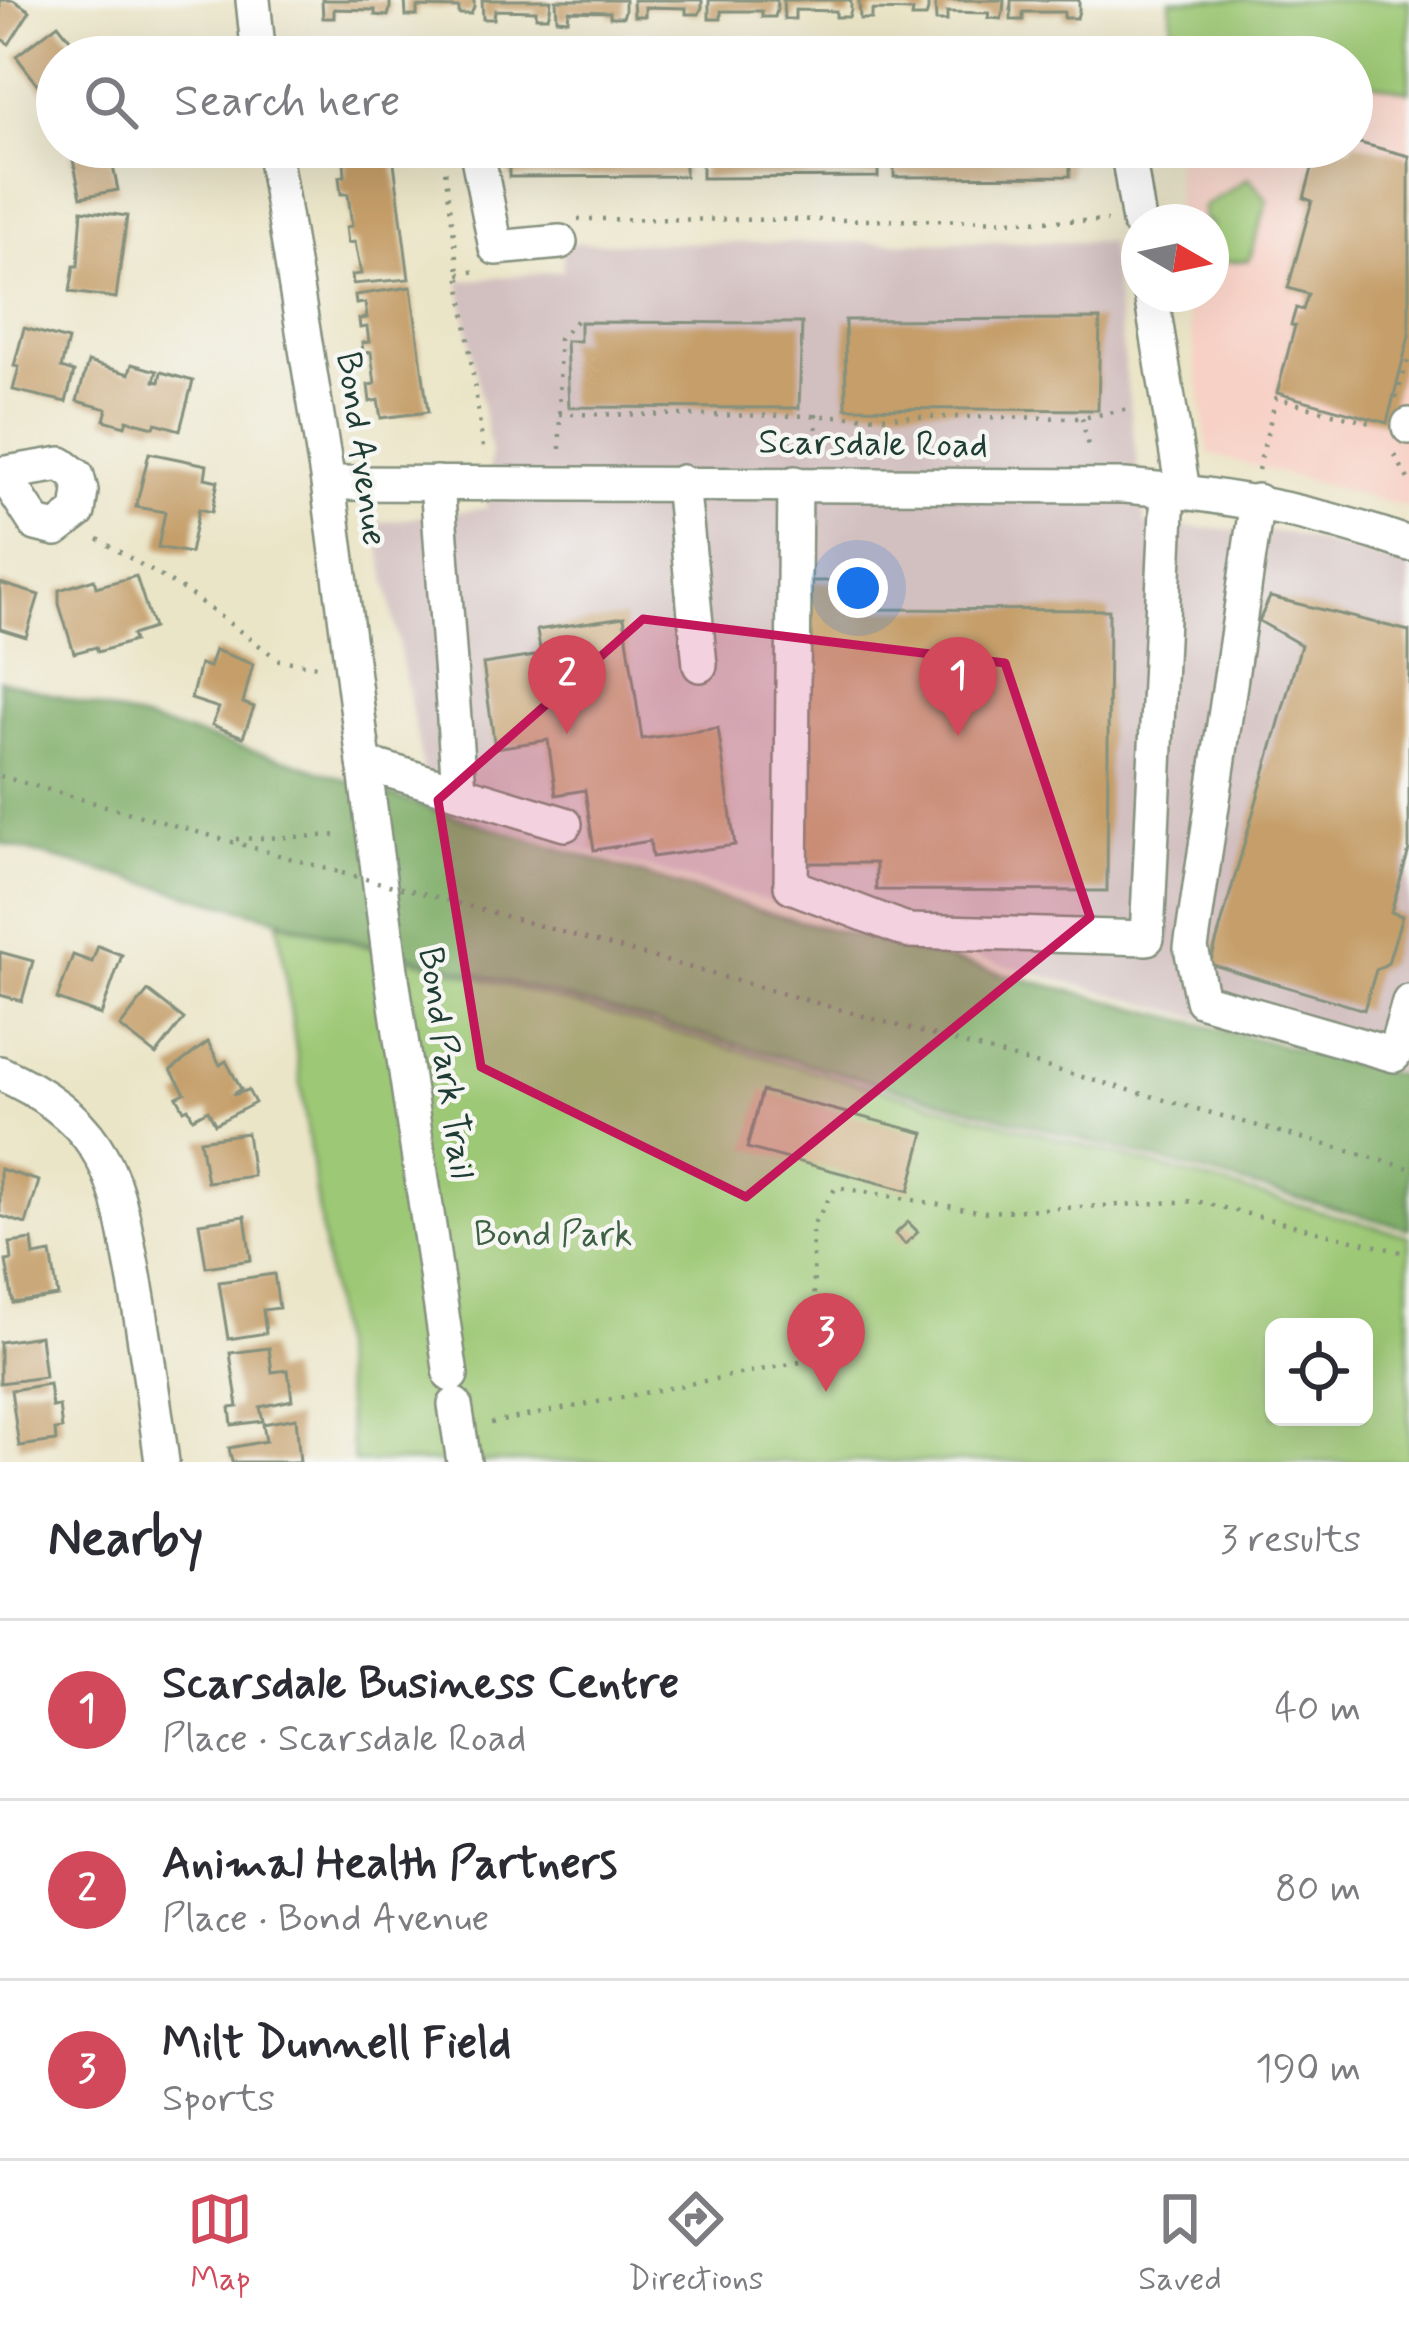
<!DOCTYPE html>
<meta charset="utf-8">
<style>
body{margin:0;font-family:Mynerve,sans-serif;background:#f7f7f7;color:#2b2b33}
.controls{position:absolute;right:36px;bottom:36px;display:grid;overflow:hidden;border-radius:18px;box-shadow:0 12px 48px #0002}
.controls button{width:108px;height:108px;display:grid;place-items:center;padding:0;border:0;border-bottom:3px solid #e1e1e2;background:#fff;color:#2b2b33;font:60px sans-serif}
.compass{position:absolute;left:1121px;top:204px;width:108px;height:108px;border-radius:50%;background:#fff;box-shadow:0 12px 48px #0002;rotate:99deg}
.you{position:absolute;left:858px;top:588px;width:42px;height:42px;margin:-30px;border:9px solid #fff;border-radius:50%;background:#1a73e8;box-shadow:0 0 0 18px #1a73e833}
.badge{display:grid;place-items:center;width:78px;height:78px;border-radius:50%;background:#d1495b;color:#fff;font-size:39px;font-weight:700}
.pin{position:absolute;translate:-50% -99px;filter:drop-shadow(0 3px 6px #0008)}
.pin::after{content:'';position:absolute;top:63px;width:42px;height:36px;background:inherit;clip-path:polygon(0 0,100% 0,50% 100%)}
.list{margin:0;padding:0;list-style:none}
h2{display:flex;justify-content:space-between;align-items:center;height:156px;margin:0;padding:0 48px;font-size:51px}
h2 small{font-size:39px;font-weight:400;color:#7c7c81}
.list li{display:grid;grid-template-columns:78px 1fr auto;gap:36px;align-items:center;box-sizing:border-box;height:180px;padding:0 48px;border-top:3px solid #e1e1e2}
.list b{display:block;font-size:45px;white-space:nowrap}
.list p{margin:0;font-size:39px;white-space:nowrap;color:#7c7c81}
.list em{font-size:39px;font-style:normal;color:#7c7c81}
.icon{flex:none;width:66px;height:66px;fill:none;stroke:currentColor;stroke-width:2;stroke-linecap:round;stroke-linejoin:round}
.map{position:relative;flex:none;width:1409px;height:1462px;overflow:hidden}
.search{position:absolute;background:#fff;box-shadow:0 12px 48px #0002;left:36px;right:36px;top:36px;height:132px;display:flex;align-items:center;gap:30px;box-sizing:border-box;padding:0 42px;border-radius:66px;color:#7c7c81;font-size:45px}
.sheet{height:696px;background:#fff}
nav{display:flex;justify-content:space-around;align-items:center;box-sizing:border-box;height:168px;border-top:3px solid #e1e1e2;background:#fff;font-size:33px;color:#7c7c81}
nav a{display:grid;justify-items:center;gap:6px}
nav .on{color:#d1495b}
.map>svg:first-child{display:block}
.built{fill:#f7d1c6}
.industrial{fill:#d2bfbf}
.green{fill:#9dc874;stroke:#5e8254;stroke-width:3;fill-rule:evenodd}
.forest{fill:#7eac66;stroke:#4e744d;stroke-width:3}
.building{fill:#c59e69}
.lines{fill:none;stroke-linecap:round;stroke-linejoin:round}
.minor-casing{stroke:#85917e;stroke-width:38}
.path{stroke:#85917e;stroke-width:4.5;stroke-dasharray:3 9;stroke-linecap:butt}
.minor{stroke:#fff;stroke-width:33}
.path-bridge{stroke:#85917e;stroke-width:4.5;stroke-dasharray:3 9;stroke-linecap:butt}
.marked{fill:#c2185b;fill-opacity:0.2;stroke:#c2185b;stroke-width:9;stroke-linejoin:round}
.labels{text-anchor:middle;dominant-baseline:central;stroke-width:9;stroke-linejoin:round;paint-order:stroke}
.street-label{font-size:36px;fill:#1f3d34;stroke:#f6f6f2}
.park-label{font-size:36px;fill:#3e6044;stroke:#f6f6f2}
</style>
<div class="map">
<svg width="1409" height="1462" viewBox="0 0 1409 1462">
<rect width="100%" height="100%" fill="#f6f6f2"/>
<filter id="ink" filterUnits="userSpaceOnUse"><feTurbulence type="fractalNoise" baseFrequency=".00833" numOctaves="2"/><feDisplacementMap in="SourceGraphic" scale="24" xChannelSelector="R" yChannelSelector="G"/><feConvolveMatrix kernelMatrix="1 2 1 2 8 2 1 2 1" color-interpolation-filters="sRGB"/></filter>
<filter id="wash" filterUnits="userSpaceOnUse"><feTurbulence type="fractalNoise" baseFrequency=".004" numOctaves="4" result="noise"/><feDisplacementMap in="SourceGraphic" scale="48" xChannelSelector="R" yChannelSelector="G"/><feGaussianBlur stdDeviation="2.7" result="paint"/><feColorMatrix in="noise" values="0 0 0 0 0 0 0 0 0 0 0 0 0 0 0 0 0 1.4 0 .05"/><feComposite in="paint" operator="in"/></filter>
<g filter="url(#wash)">
<rect width="100%" height="100%" fill="#ebe5c8"/>
<g class="built">
<path d="M1172,32L1271,57H1173Z"/>
<path d="M1352,78L1409,92V508L1209,454L1185,294H1211V222H1176L1175,147H1352Z"/>
</g>
<path class="industrial" d="M1109,242L1145,525L1287,533L1409,566V1075L431,809L375,523L486,508L491,452L459,281L563,271L562,243Z"/>
<g class="green">
<path d="M1170,0H1409V92L1352,78V57H1271L1172,32Z"/>
<path d="M1249,178L1268,200L1249,260L1211,263V222H1204L1203,207Z"/>
<path d="M278,922L1409,1236V1462H354ZM1274,1327H1364V1417H1274Z"/>
</g>
<path class="forest" d="M0,680L290,761L431,809L768,913L1409,1078V1229L0,843Z"/>
<g id="blocks">
<g class="building">
<path d="M0,0H13L30,11L9,44L0,38Z"/>
<path d="M322,0H390V9L388,16L375,15V10L334,9V18H323Z"/>
<path d="M405,0H474V7L471,14H459V8L417,7V16H406Z"/>
<path d="M482,0H551L550,10L548,17H536V11L495,10L494,19H483Z"/>
<path d="M556,0H625V11L623,17H610V12L569,11L568,20L557,19Z"/>
<path d="M633,0H702V7L699,14H686V8L645,7V16H634Z"/>
<path d="M709,0H777V10L775,17H762V11H721V19H709Z"/>
<path d="M783,0H851V10L849,17H836V11L795,10V19H784Z"/>
<path d="M859,0H928V10L926,17H912L913,11L872,10V19H860Z"/>
<path d="M935,0H1004L1003,12L1001,19L988,18L989,13L947,12V21H936Z"/>
<path d="M1011,0H1079V11L1077,18H1064V12H1023V20H1011Z"/>
<path d="M58,24L81,53L57,57V110L16,56Z"/>
<path d="M1352,141L1409,156V336L1387,423L1277,393L1295,326L1291,325L1296,308L1303,310L1308,294L1288,288L1312,201L1304,198L1318,147H1352Z"/>
<path d="M343,147H392L409,279L353,284L352,275L361,274L355,242L348,243L346,227L352,226L348,194H341L339,177L345,176Z"/>
<path d="M509,147H685V176L509,177Z"/>
<path d="M702,147H878V177L702,178Z"/>
<path d="M894,147H1070V176L894,177Z"/>
<path d="M109,148L118,190L81,197L72,155Z"/>
<path d="M82,210L127,216L116,298L70,292L74,266H78Z"/>
<path d="M411,287L428,412L381,418L378,400L370,402L368,385L375,384L371,352L363,353L362,343L369,342L367,327L360,328L359,319L367,318L365,303L356,304L355,295Z"/>
<path d="M1100,319L1098,410L846,408L845,320Z"/>
<path d="M580,322L802,323L799,408L569,407L566,341H580Z"/>
<path d="M24,328L68,340L61,368L74,372L66,402L13,390L19,367L14,366Z"/>
<path d="M88,362L129,374L132,364L157,371L154,381L159,382L161,372L193,381L180,430L156,423L154,427L127,420L125,426L104,420L107,409L77,401Z"/>
<path d="M149,453L207,465L205,478L218,481L212,512L199,509L190,553L158,547L165,512L136,507Z"/>
<path d="M136,576L153,628L132,635L134,641L98,652L96,647L74,653L59,604V590L94,579L96,587Z"/>
<path d="M807,581H843V609L1109,610L1107,891L876,890V863H806Z"/>
<path d="M0,583L39,595L26,637L0,629Z"/>
<path d="M1270,597L1409,631V850L1391,912L1402,916L1388,963L1376,970L1364,1010L1210,964L1301,645L1259,621Z"/>
<path d="M624,617L642,739L718,728L735,845L652,857L650,841L594,850L585,790L556,795L548,740L495,748L483,664L541,655L537,630Z"/>
<path d="M215,650L253,664L243,703L254,707L243,737L212,725L219,708L191,699L200,664L209,667Z"/>
<path d="M98,946L122,955L101,1015L57,999L73,955L92,962Z"/>
<path d="M0,952L33,961L22,1001L0,995Z"/>
<path d="M148,991L184,1019L156,1055L120,1027Z"/>
<path d="M208,1042L220,1065L226,1061L241,1089L233,1095L248,1090L255,1103L215,1124L208,1110L193,1118L188,1108L184,1110L177,1097L185,1093L171,1070Z"/>
<path d="M762,1091L924,1133L909,1191L747,1148Z"/>
<path d="M247,1133L253,1176L207,1182L200,1140Z"/>
<path d="M0,1169L39,1181L26,1224L0,1216Z"/>
<path d="M245,1216L251,1260L206,1267L199,1223Z"/>
<path d="M908,1222L918,1232L905,1244L895,1234Z"/>
<path d="M32,1240L34,1256L51,1253L58,1296L13,1303L6,1261L12,1260L10,1243Z"/>
<path d="M274,1274L279,1308L263,1310L266,1333L228,1339L219,1282Z"/>
<path d="M40,1336L45,1377L0,1383V1342Z"/>
<path d="M269,1348L272,1372L288,1370L292,1400L260,1407L263,1421L232,1425L230,1408L238,1407L230,1353Z"/>
<path d="M49,1384L52,1407L59,1406L62,1429L55,1430L56,1441L19,1446L11,1390Z"/>
<path d="M296,1418L300,1462H232L229,1448L266,1441L263,1424Z"/>
</g>
</g>
</g>
<g filter="url(#ink)">
<use href="#blocks" fill-opacity="0" stroke="#85917e" stroke-width="3"/>
<g class="lines">
<defs>
<g id="minor">
<path d="M253,0L259,57"/>
<path d="M273,147L328,483L392,978L451,1375"/>
<path d="M476,147L496,248L560,242"/>
<path d="M1127,147L1139,222"/>
<path d="M1151,294L1183,491"/>
<path d="M1409,425V427"/>
<path d="M0,474L61,464L77,476L81,491L78,512L56,529L36,524L5,476"/>
<path d="M682,482L700,665"/>
<path d="M328,483L1125,486C1224,494 1316,511 1409,544"/>
<path d="M437,483L459,789"/>
<path d="M795,483L791,886L909,931L1147,938L1168,490"/>
<path d="M1257,501L1191,948L1202,1000L1394,1055L1409,1002"/>
<path d="M364,763L565,824"/>
<path d="M0,1073C36,1089 73,1112 95,1146C118,1181 123,1219 131,1260C144,1327 153,1394 162,1462"/>
<path d="M455,1405L464,1462"/>
</g>
</defs>
<use href="#minor" class="minor-casing"/>
<g class="path">
<path d="M442,147L483,448"/>
<path d="M578,219L1107,221"/>
<path d="M459,274L477,271"/>
<path d="M1396,398L1409,357"/>
<path d="M559,414L1082,418L1134,408"/>
<path d="M816,414L817,450"/>
<path d="M1082,418L1089,451"/>
<path d="M560,449L559,339L577,320"/>
<path d="M1395,455L1409,481"/>
<path d="M1258,470L1276,398L1378,425"/>
<path d="M98,539L187,592L279,660L318,666"/>
<path d="M0,776L342,873"/>
<path d="M236,839L344,835"/>
<path d="M411,890L1409,1168"/>
<path d="M491,1423L816,1359L812,1227L836,1187L984,1212L1196,1201L1409,1254"/>
</g>
<use href="#minor" class="minor"/>
<path class="path-bridge" d="M342,873L405,889"/>
</g>
</g>
<path class="marked" d="M643,619L1005,663L1090,917L746,1197L481,1067L438,800Z"/>
<g class="labels">
<g class="street-label">
<text transform="translate(873 445) rotate(1)">Scarsdale Road</text>
<text transform="translate(360 449) rotate(82)">Bond Avenue</text>
<text transform="translate(445 1063) rotate(82)">Bond Park Trail</text>
</g>
<g class="park-label">
<text x="553" y="1235">Bond Park</text>
</g>
</g>
</svg>
<div class="controls">
<button><svg class="icon" aria-label="locate" viewBox="0 0 24 24"><circle cx="12" cy="12" r="6"/><path d="M12 2v4M12 18v4M2 12h4M18 12h4"/></svg></button>
</div>
<svg class="compass" viewBox="-18 -18 36 36"><path d="M0-13l5 13h-10z" fill="#e53935"/><path d="M0 13l5-13h-10z" fill="#7c7c81"/></svg>
<div class="you"></div>
<div class="pin badge" style="left:958px;top:736px">1</div>
<div class="pin badge" style="left:567px;top:734px">2</div>
<div class="pin badge" style="left:826px;top:1392px">3</div>
<div class="search"><svg class="icon" aria-label="search" viewBox="0 0 24 24"><circle cx="10" cy="10" r="6"/><path d="M15 15l6 6"/></svg>Search here</div>
</div>
<section class="sheet">
<h2>Nearby<small>3 results</small></h2>
<ul class="list">
<li><span class="badge">1</span><div><b>Scarsdale Business Centre</b><p>Place · Scarsdale Road</p></div><em>40 m</em></li>
<li><span class="badge">2</span><div><b>Animal Health Partners</b><p>Place · Bond Avenue</p></div><em>80 m</em></li>
<li><span class="badge">3</span><div><b>Milt Dunnell Field</b><p>Sports</p></div><em>190 m</em></li>
</ul>
</section>
<nav>
<a class="on"><svg class="icon" aria-label="map" viewBox="0 0 24 24"><path d="M3 6l6-2 6 2 6-2v14l-6 2-6-2-6 2zM9 4v14M15 6v14"/></svg>Map</a>
<a><svg class="icon" aria-label="directions" viewBox="0 0 24 24"><path d="M12 3l9 9-9 9-9-9zM9 14v-3h6M13 9l2 2-2 2"/></svg>Directions</a>
<a><svg class="icon" aria-label="saved" viewBox="0 0 24 24"><path d="M7 4h10v16l-5-4-5 4z"/></svg>Saved</a>
</nav>
